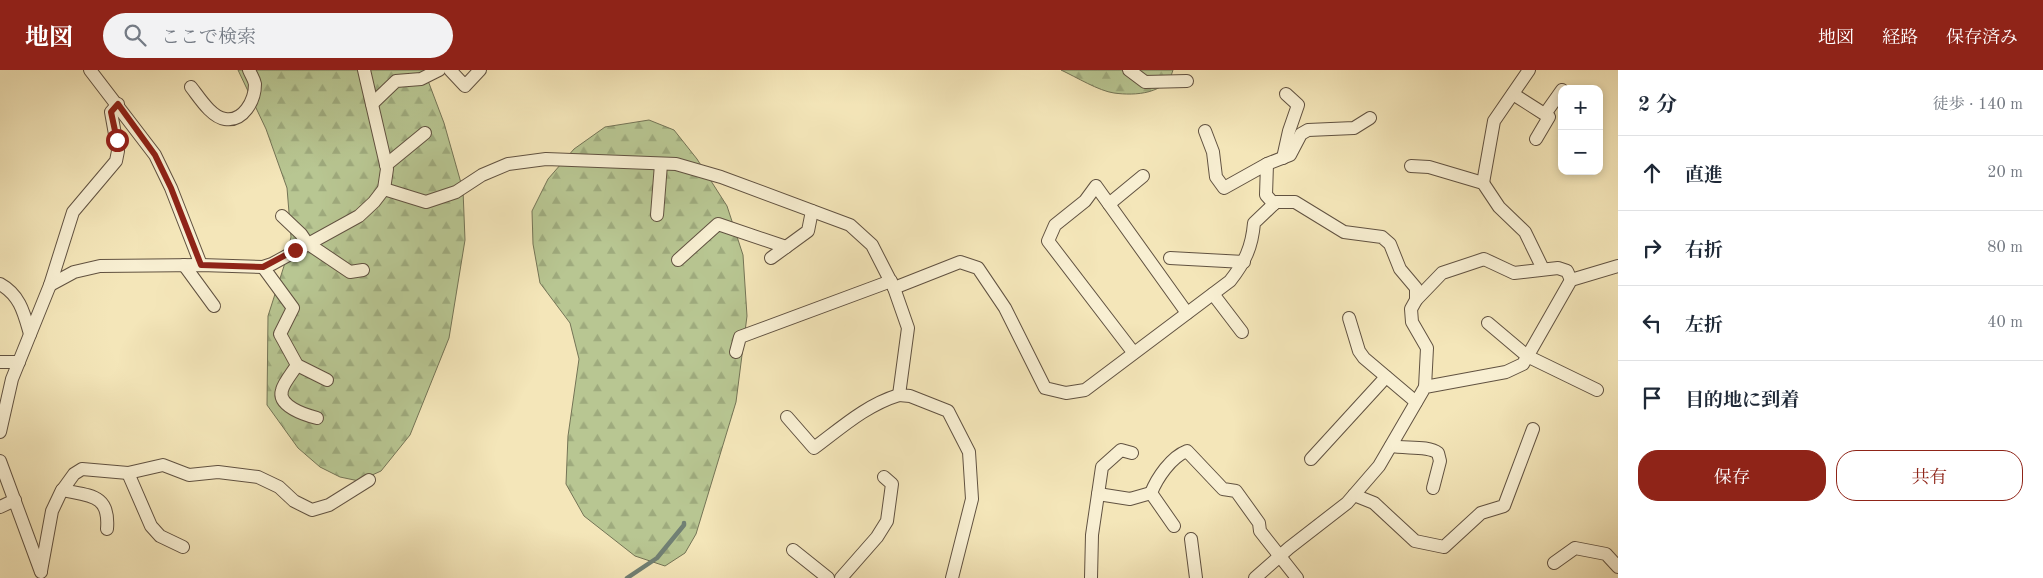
<!DOCTYPE html>
<html lang="ja">
<meta charset="utf-8">
<style>
body{margin:0;font-family:"Old Standard TT","Noto Serif JP",serif;background:#f2f2f3;color:#1f2937}
.controls{position:absolute;right:15px;top:15px;display:grid;overflow:hidden;border-radius:10px;box-shadow:0 2px 8px #0003}
.controls button{width:45px;height:45px;display:grid;place-items:center;padding:0;border:0;border-bottom:1px solid #e0e1e3;background:#fff;color:#1f2937;font:25px sans-serif}
.stop{position:absolute;width:15px;height:15px;margin:-11px;border:4px solid #8f2418;border-radius:50%;background:#fff}
.stop.end{background:#8f2418;border-color:#fff;box-shadow:0 1px 5px #0008}
.list{margin:0;padding:0;list-style:none}
h2{display:flex;justify-content:space-between;align-items:center;height:65px;margin:0;padding:0 20px;font-size:21px}
h2 small{font-size:16px;font-weight:400;color:#747a83}
.list li{display:grid;grid-template-columns:32px 1fr auto;gap:15px;align-items:center;box-sizing:border-box;height:75px;padding:0 20px;border-top:1px solid #e0e1e3}
.list b{display:block;font-size:19px;white-space:nowrap}
.list em{font-size:16px;font-style:normal;color:#747a83}
.actions{display:flex;gap:10px;padding:15px 20px}
.actions a{flex:1;padding:11px 0;border:1px solid #8f2418;border-radius:20px;text-align:center;font-size:18px;color:#8f2418}
.actions .main{background:#8f2418;color:#fff}
.icon{flex:none;width:28px;height:28px;fill:none;stroke:currentColor;stroke-width:2;stroke-linecap:round;stroke-linejoin:round}
.map{position:relative;flex:none;width:1618px;height:508px;overflow:hidden}
header{display:flex;align-items:center;gap:30px;box-sizing:border-box;height:70px;padding:0 25px;background:#8f2418;color:#fff}
header strong{font-size:24px}
nav{display:flex;gap:28px;margin-inline-start:auto;font-size:18px}
.search{width:350px;height:45px;background:#f2f2f3;display:flex;align-items:center;gap:12px;box-sizing:border-box;padding:0 18px;border-radius:28px;color:#747a83;font-size:19px}
main{display:flex}
aside{flex:1;background:#fff}
.map>svg:first-child{display:block}
.forest{fill:url(#forest-firs);stroke:#747456}
.lines{fill:none;stroke-linecap:round;stroke-linejoin:round}
.stream{stroke:#718074;stroke-width:4.5}
.street-casing{stroke:#615241;stroke-width:14}
.street{stroke:#f8efd2;stroke-width:12}
.route{stroke:#8f2418;stroke-width:6}
</style>
<header>
<strong>地図</strong>
<div class="search"><svg class="icon" aria-label="search" viewBox="0 0 24 24"><circle cx="10" cy="10" r="6"/><path d="M15 15l6 6"/></svg>ここで検索</div>
<nav><a>地図</a><a>経路</a><a>保存済み</a></nav>
</header>
<main>
<div class="map">
<svg width="1618" height="508" viewBox="0 0 1618 508">
<defs>
<pattern id="forest-firs" width="22" height="20" patternUnits="userSpaceOnUse" patternTransform="scale(1.25)"><rect width="22" height="20" fill="#b8c692"/><path d="M5 1l3.5 6h-7zM16 11l3.5 6h-7z" fill="#9eaa7d"/></pattern>
</defs>
<rect width="100%" height="100%" fill="#f4e6b9"/>
<filter id="stains"><feTurbulence type="fractalNoise" baseFrequency=".004" numOctaves="4"/><feColorMatrix values="0 0 0 0 .2 0 0 0 0 .09 0 0 0 0 .02 0 0 0 .5 -.17"/></filter>
<radialGradient id="worn" r=".72"><stop offset=".6" stop-color="#630" stop-opacity="0"/><stop offset="1" stop-color="#630" stop-opacity=".3"/></radialGradient>
<g class="forest">
<path d="M238,0H424L444,53L463,120L465,170L449,268L410,365L381,401L359,411L340,407L320,397L298,378L267,335L268,246L284,196L291,167L287,118L266,59Z"/>
<path d="M1061,0H1173C1167,24 1135,26 1114,23C1099,21 1076,7 1061,0Z"/>
<path d="M649,50L674,60L697,89L727,136L743,185L747,246L736,332L696,464L685,483L665,496L635,486L584,446L566,414L568,366L579,289L570,253L540,213L533,174L532,141L548,109L574,79L605,57Z"/>
</g>
<g class="lines">
<path class="stream" d="M627,508L657,488L684,455V453"/>
<defs>
<g id="street">
<path d="M90,0L155,85L171,118L201,195"/>
<path d="M450,0L465,16L480,0"/>
<path d="M1129,0L1145,12L1187,11"/>
<path d="M191,17C199,27 211,47 225,49C243,52 255,31 255,14C254,9 251,5 249,0"/>
<path d="M1513,24L1549,47L1536,69"/>
<path d="M372,34L396,11L421,9L439,0"/>
<path d="M1545,44L1562,20"/>
<path d="M1205,61L1213,82L1216,107L1224,118L1267,94L1266,125L1274,134"/>
<path d="M1283,88L1289,61L1298,35L1286,24"/>
<path d="M1267,94L1290,85L1301,64L1308,60L1354,58L1370,48"/>
<path d="M386,95L425,63"/>
<path d="M1411,96L1429,97L1483,113L1499,137L1525,162L1543,199"/>
<path d="M1483,113L1494,51L1529,0"/>
<path d="M384,119L426,132L456,122L482,105L508,94L546,89L676,94L721,107L850,155L872,175L894,218L908,258L899,325L910,326L948,341L969,382L972,429L952,508"/>
<path d="M1109,134L1143,106"/>
<path d="M657,145L661,94"/>
<path d="M282,146L301,164L307,173L350,202L363,200"/>
<path d="M771,188L808,161L812,141"/>
<path d="M1170,188L1244,192"/>
<path d="M678,190L718,154L786,177"/>
<path d="M184,195L214,236"/>
<path d="M263,197L293,238L280,264L297,295L327,310"/>
<path d="M0,214C20,225 24,243 30,264"/>
<path d="M50,215L74,202L100,196L201,195L263,197L272,194L359,146L374,132L384,119L387,99L364,0"/>
<path d="M894,218L960,192L978,198L1005,238L1045,318L1066,323L1085,320L1230,211C1245,192 1252,177 1254,153L1276,132H1295L1344,162L1382,167L1390,174L1400,199L1416,218V230"/>
<path d="M1213,224L1242,262"/>
<path d="M1349,248L1359,281L1364,288L1416,332"/>
<path d="M1488,253L1527,286L1597,320"/>
<path d="M736,282L740,267L891,211"/>
<path d="M1133,282L1048,171L1055,155L1085,131L1096,116L1187,243"/>
<path d="M0,292H19"/>
<path d="M297,295C293,302 284,312 282,320C277,336 305,345 317,348"/>
<path d="M1425,317L1427,278L1412,252L1411,239L1416,230L1442,203L1484,189L1514,203L1558,198L1567,201L1571,210"/>
<path d="M787,347L814,378C841,358 866,335 899,325"/>
<path d="M0,362L12,309L50,215L73,142L116,91L118,81L111,42L118,34"/>
<path d="M1391,376C1405,379 1428,375 1438,383L1440,391L1433,418"/>
<path d="M1311,389L1386,307"/>
<path d="M0,391L41,502"/>
<path d="M128,403L151,456L160,466L183,477"/>
<path d="M62,420C90,426 110,424 107,459"/>
<path d="M1151,423C1157,408 1171,387 1187,381L1223,419L1236,421L1259,453L1260,461L1297,508"/>
<path d="M1098,424L1130,429L1151,423L1174,456"/>
<path d="M1354,425L1374,433L1415,471L1444,477L1481,443L1504,436L1533,359"/>
<path d="M0,437L15,430"/>
<path d="M1191,469L1196,508"/>
<path d="M793,480L828,508"/>
<path d="M1554,493L1575,478L1606,484L1618,497"/>
<path d="M41,501L52,441L61,422L74,404L82,399L128,403L163,395L189,405L218,402L258,407L279,417L294,431L312,440L329,435L369,410"/>
<path d="M841,508L877,467L887,451L892,414L884,407"/>
<path d="M1091,508L1092,465L1102,397L1121,380L1132,383"/>
<path d="M1255,508L1289,478L1347,433L1379,396L1425,317L1506,302L1523,294L1571,210L1618,196"/>
</g>
</defs>
<use href="#street" class="street-casing"/>
<use href="#street" class="street"/>
</g>
<g class="lines">
<path class="route" d="M117,70L111,42L118,34L155,85L171,118L201,195L263,197L295,180"/>
</g>
<rect width="100%" height="100%" filter="url(#stains)"/>
<rect width="100%" height="100%" fill="url(#worn)"/>
</svg>
<div class="controls">
<button>+</button>
<button>−</button>
</div>
<div class="stop" style="left:117px;top:70px"></div>
<div class="stop end" style="left:295px;top:180px"></div>
</div>
<aside>
<h2>2 分<small>徒歩 · 140 m</small></h2>
<ul class="list">
<li><svg class="icon" aria-label="ahead" viewBox="0 0 24 24"><path d="M12 20V5M6 11l6-6 6 6"/></svg><div><b>直進</b></div><em>20 m</em></li>
<li><svg class="icon" aria-label="right" viewBox="0 0 24 24"><path d="M7 20v-9h11M14 6l5 5-5 5"/></svg><div><b>右折</b></div><em>80 m</em></li>
<li><svg class="icon" aria-label="left" viewBox="0 0 24 24"><path d="M17 20v-9H6M10 6l-5 5 5 5"/></svg><div><b>左折</b></div><em>40 m</em></li>
<li><svg class="icon" aria-label="arrive" viewBox="0 0 24 24"><path d="M6 21V4h12l-3 4 3 4H6"/></svg><div><b>目的地に到着</b></div></li>
</ul>
<div class="actions"><a class="main">保存</a><a>共有</a></div>
</aside>
</main>
